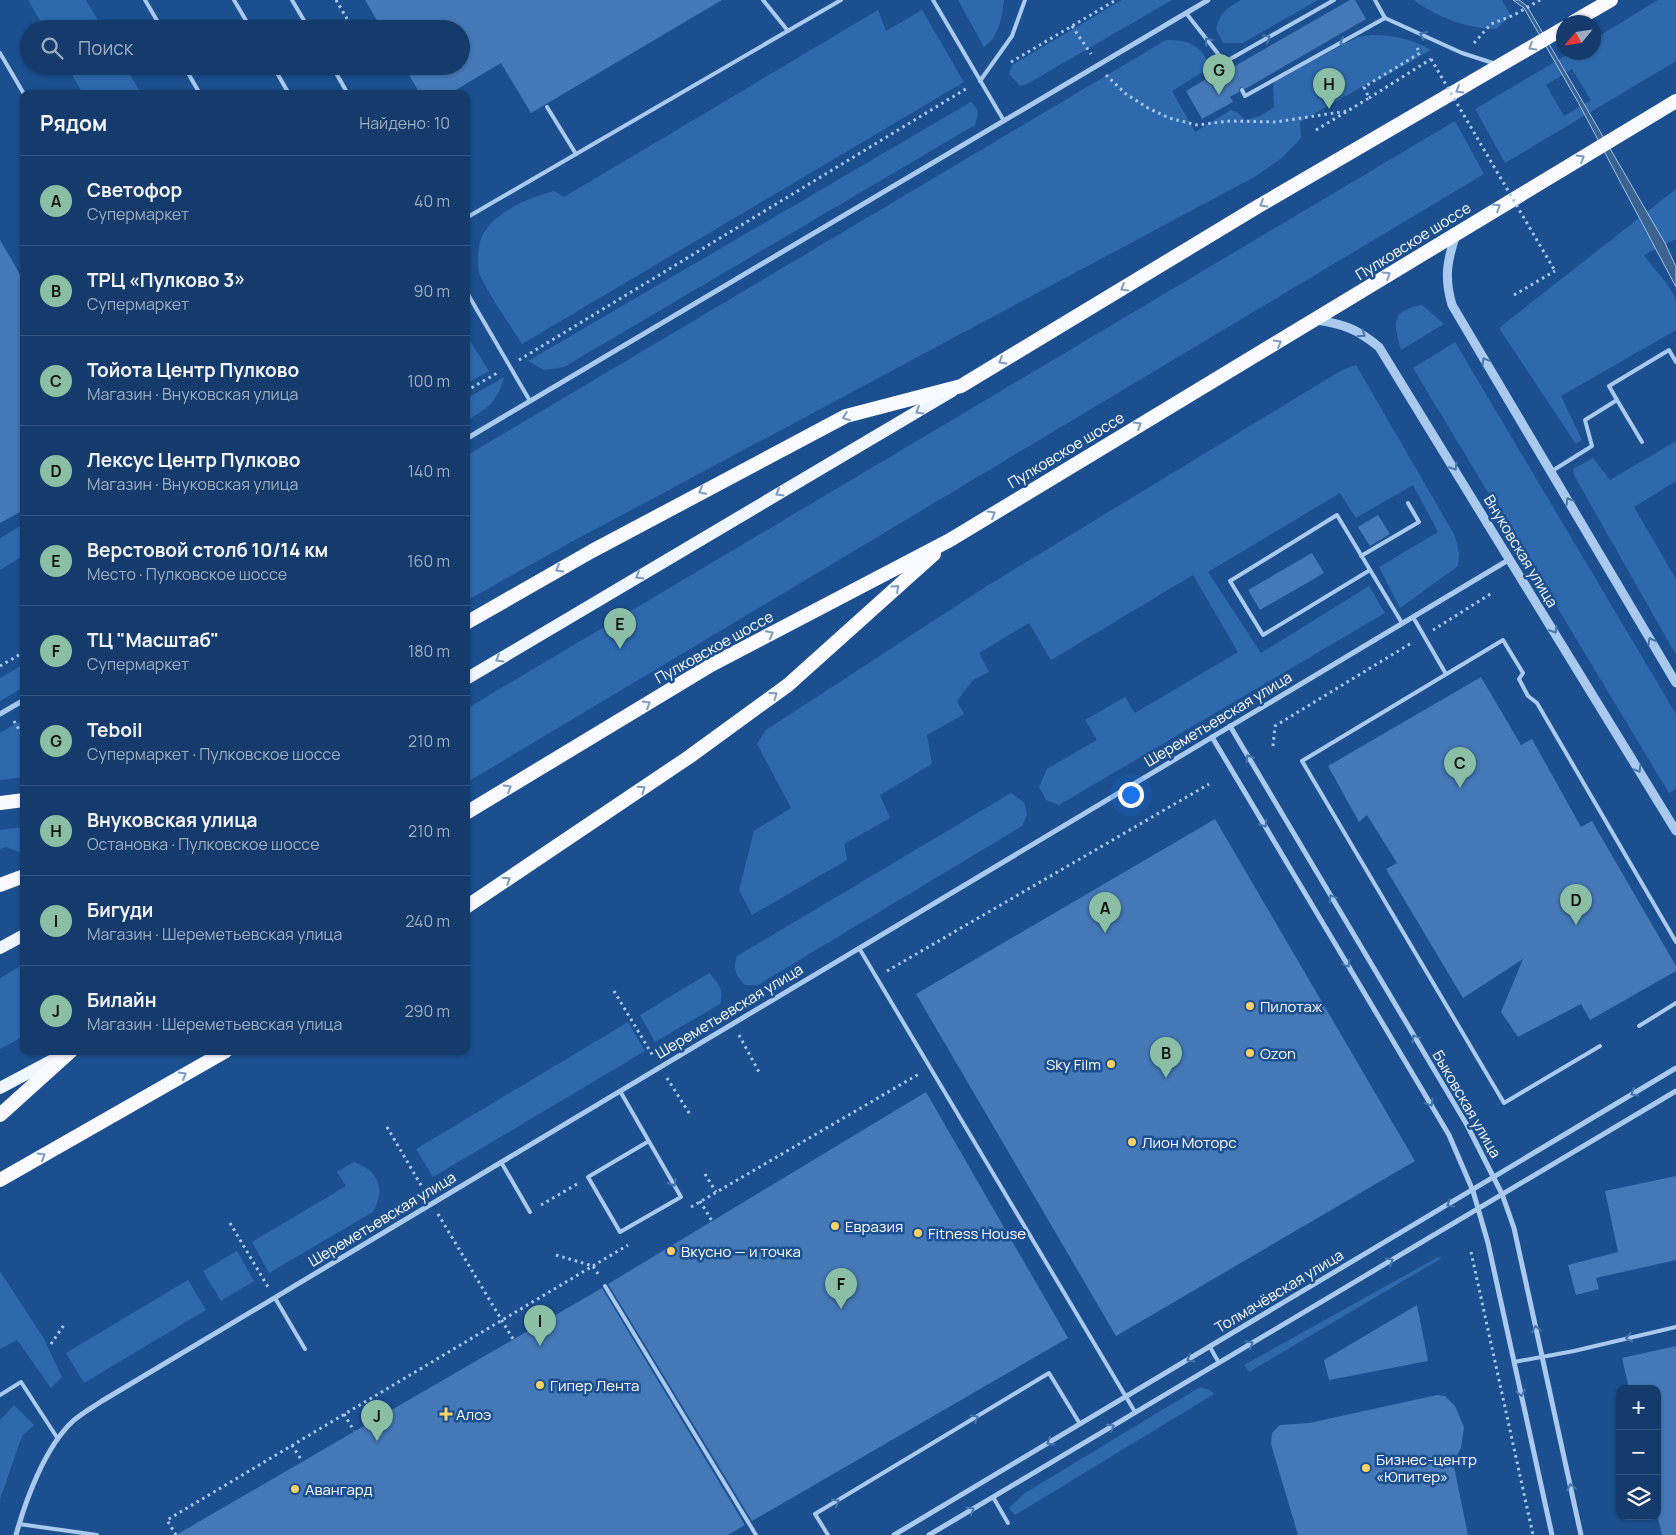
<!DOCTYPE html>
<html lang="ru">
<meta charset="utf-8">
<style>
body{margin:0;font-family:Manrope,sans-serif;background:#214673;color:#f1f3f6}
.controls{position:absolute;right:15px;bottom:15px;display:grid;overflow:hidden;border-radius:10px;box-shadow:0 1px 4px #0004}
.controls button{width:45px;height:45px;display:grid;place-items:center;padding:0;border:0;border-bottom:1px solid #33557e;background:#143b6b;color:#f1f3f6;font:25px sans-serif}
.compass{position:absolute;left:1556px;top:15px;width:45px;height:45px;border-radius:50%;background:#143b6b;box-shadow:0 1px 4px #0004;rotate:241deg}
.you{position:absolute;left:1130px;top:794px;width:18px;height:18px;margin:-12px;border:4px solid #fff;border-radius:50%;background:#1a73e8;box-shadow:0 0 0 8px #1a73e833}
.badge{display:grid;place-items:center;width:32px;height:32px;border-radius:50%;background:#8abfa5;color:#111;font-size:16px;font-weight:700}
.pin{position:absolute;translate:-50% -41px;filter:drop-shadow(0 1px 2px #0008)}
.pin::after{content:'';position:absolute;top:26px;width:18px;height:15px;background:inherit;clip-path:polygon(0 0,100% 0,50% 100%)}
.list{margin:0;padding:0;list-style:none}
h2{display:flex;justify-content:space-between;align-items:center;height:65px;margin:0;padding:0 20px;font-size:21px}
h2 small{font-size:16px;font-weight:400;color:#9dadc1}
.list li{display:grid;grid-template-columns:32px 1fr auto;gap:15px;align-items:center;box-sizing:border-box;height:90px;padding:0 20px;border-top:1px solid #33557e}
.list b{display:block;font-size:19px;white-space:nowrap}
.list p{margin:0;font-size:16px;white-space:nowrap;color:#9dadc1}
.list em{font-size:16px;font-style:normal;color:#9dadc1}
.icon{flex:none;width:28px;height:28px;fill:none;stroke:currentColor;stroke-width:2;stroke-linecap:round;stroke-linejoin:round}
.map{position:relative;flex:none;width:1676px;height:1535px;overflow:hidden}
.search{position:absolute;background:#143b6b;box-shadow:0 1px 4px #0004;left:20px;top:20px;width:450px;height:55px;display:flex;align-items:center;gap:12px;box-sizing:border-box;padding:0 18px;border-radius:28px;color:#9dadc1;font-size:19px}
.panel{position:absolute;background:#143b6b;box-shadow:0 1px 4px #0004;left:20px;top:90px;width:450px;height:965px;border-radius:10px}
.map>svg:first-child{display:block}
.green{fill:#2e69ad;fill-rule:evenodd}
.water{fill:#3c6290;stroke:#9cc4f0}
.building{fill:#4478b7}
.lines{fill:none;stroke-linecap:round;stroke-linejoin:round}
.path{stroke:#a9c9ee;stroke-width:3;stroke-dasharray:2.5 4;stroke-linecap:butt}
.service{stroke:#a9c9ee;stroke-width:4}
.minor{stroke:#a9c9ee;stroke-width:5}
.tertiary{stroke:#a9c9ee;stroke-width:9}
.primary{stroke:#f0f6ff;stroke-width:12}
.trunk{stroke:#f8faff;stroke-width:14}
.path-bridge{stroke:#a9c9ee;stroke-width:3;stroke-dasharray:2.5 4;stroke-linecap:butt}
.oneway{stroke:#4674ac}
.oneway2{stroke:#7e9cc1}
.oneway3{stroke:#7b9ac1}
.poi-dot{fill:#ffd166;stroke:#1b4f8f;stroke-width:2}
.labels{text-anchor:middle;dominant-baseline:central;stroke-width:5;stroke-linejoin:round;paint-order:stroke}
.street-label{font-size:15px;fill:#fff;stroke:#1b4f8f}
.poi-label{font-size:15px;fill:#fff;stroke:#1b4f8f;text-anchor:start}
</style>
<div class="map">
<svg width="1676" height="1535" viewBox="0 0 1676 1535">
<rect width="100%" height="100%" fill="#1b4f8f"/>
<g class="green">
<path d="M28,0H86L103,29H45Z"/>
<path d="M958,0H1004C1002,17 999,37 984,47Z"/>
<path d="M1122,0H1172L1027,84L1020,86L1009,74L1012,65Z"/>
<path d="M1241,0H1318L1243,43H1223L1216,29C1219,14 1228,7 1241,0Z"/>
<path d="M1414,0H1502L1511,16L1496,29C1468,29 1436,17 1414,0Z"/>
<path d="M1658,0H1676V61L1505,163L1475,109L1570,53L1594,52V39ZM1572,69L1591,100L1564,116L1546,85Z"/>
<path d="M878,10L886,31L922,10L964,82L522,344C513,330 482,284 479,272C477,262 478,242 483,234C496,211 531,197 554,191L564,197Z"/>
<path d="M1372,35C1393,35 1413,39 1431,50L1379,80L1370,82L1300,122L1301,138L1283,157L1256,176L564,546L466,601V456L1166,40C1191,40 1200,45 1211,67L1172,91L1195,132L1231,110L1238,113L1245,120L1260,116L1274,107L1273,81L1358,37Z"/>
<path d="M67,66H125L141,94H83Z"/>
<path d="M971,102C980,109 978,115 975,125L564,367L544,370L528,361Z"/>
<path d="M1455,121L1484,174L466,783V709Z"/>
<path d="M1676,189V239L1644,255C1652,268 1673,287 1676,301C1676,310 1676,321 1676,330L1561,396L1582,440L1576,444L1499,328Z"/>
<path d="M1422,305L1444,324L1401,350C1394,323 1389,311 1422,305Z"/>
<path d="M466,335L489,371L466,384Z"/>
<path d="M1455,342L1676,714V789L1669,793L1413,368Z"/>
<path d="M1356,365L1455,536L1459,554L1458,566L1400,608L1379,567L1438,532L1413,485L1356,518L1340,493L1208,572L1261,653L1369,586L1385,613L1059,805L1046,800L1039,787L1047,769L1097,740L1085,720L1125,697L1135,713L1238,652L1193,575L1051,660L1029,623L979,653L989,672L973,680L957,701L964,714L927,735L932,764L880,795L890,818L844,844L847,860L752,915L739,890L754,831L791,808L757,744L766,730L990,584L1342,370Z"/>
<path d="M504,377C497,403 488,408 466,421V399Z"/>
<path d="M1676,441V481L1634,507L1676,579V655L1575,477L1573,469L1593,458L1610,480Z"/>
<path d="M24,524V555L0,570V538Z"/>
<path d="M24,664V687L0,701V678Z"/>
<path d="M24,719V777L0,780V733Z"/>
<path d="M1011,793L1024,802L1027,815L1022,826L758,985H745C735,976 733,969 737,956Z"/>
<path d="M24,827V854L6,847L0,849V830Z"/>
<path d="M24,964V1036L0,1049V978Z"/>
<path d="M709,973C719,983 724,990 720,1004L655,1042L640,1015Z"/>
<path d="M628,1022L645,1051L433,1177L416,1149Z"/>
<path d="M354,1162C379,1171 386,1189 373,1212L269,1273L252,1242L346,1186L337,1172Z"/>
<path d="M237,1251L254,1281L221,1301L203,1271Z"/>
<path d="M1438,1257L1442,1258L1249,1372L1244,1365Z"/>
<path d="M0,1271L44,1339L62,1377L51,1388L17,1340L0,1349Z"/>
<path d="M188,1280L206,1310L84,1383L66,1353Z"/>
<path d="M1200,1387L1210,1390L1214,1394L1015,1515L1009,1508L1025,1493Z"/>
<path d="M14,1405L34,1425L22,1436L0,1499V1420Z"/>
</g>
<path class="water" d="M1513,0H1519L1527,6L1665,243L1676,267V287L1578,102L1524,8Z"/>
<g class="building">
<path d="M365,0H722L531,113L501,63L449,94H420L404,66H461V29H382Z"/>
<path d="M1350,0H1355L1366,19L1245,89L1240,87L1239,92L1230,97L1233,102L1202,119L1186,91L1216,73L1218,76L1227,71L1232,72L1233,67Z"/>
<path d="M0,240L24,281V510L0,523Z"/>
<path d="M1378,515L1390,534L1370,546L1358,527Z"/>
<path d="M1312,553L1324,573L1260,610L1248,590Z"/>
<path d="M1481,677L1521,745L1532,739L1581,827L1592,821L1676,966V971L1590,1020L1581,1004L1518,1037L1501,1012L1523,959L1463,998L1386,869L1397,863L1367,815L1359,822L1328,766Z"/>
<path d="M1215,819L1415,1161L1116,1336L916,994Z"/>
<path d="M926,1092L1068,1338L752,1521L608,1284Z"/>
<path d="M1676,1176V1260L1596,1278L1599,1289L1576,1295L1568,1265L1618,1252L1605,1191Z"/>
<path d="M602,1288L745,1525L728,1535H176Z"/>
<path d="M1417,1305L1428,1361L1329,1380L1324,1360Z"/>
<path d="M1676,1346V1535H1662L1657,1513V1389H1629L1622,1358Z"/>
<path d="M1437,1395L1445,1396L1455,1406L1464,1427L1461,1448L1453,1462L1468,1535H1298L1271,1444L1272,1433L1280,1425L1309,1423Z"/>
</g>
<g class="lines">
<g class="path">
<path d="M336,0L353,29"/>
<path d="M1072,26L1091,54"/>
<path d="M1474,43L1491,24L1514,15L1540,0"/>
<path d="M1011,62L1116,0"/>
<path d="M376,66L379,71L388,66"/>
<path d="M1106,75L1126,94L1148,108L1169,118L1197,125L1230,121L1276,122L1347,111"/>
<path d="M1369,98L1431,59"/>
<path d="M1316,130L1369,98L1364,87L1420,53L1417,48"/>
<path d="M1514,295L1555,271"/>
<path d="M519,360L969,87"/>
<path d="M466,391L499,372"/>
<path d="M1433,630L1492,593"/>
<path d="M0,666L24,652"/>
<path d="M14,721L24,738"/>
<path d="M1273,746L1275,726L1413,642"/>
<path d="M887,971L1209,784"/>
<path d="M614,991L653,1056"/>
<path d="M739,1035L760,1074"/>
<path d="M667,1078L691,1116"/>
<path d="M387,1127L425,1192"/>
<path d="M705,1174L716,1192"/>
<path d="M700,1201L712,1221"/>
<path d="M541,1205L577,1184"/>
<path d="M691,1207L919,1074"/>
<path d="M438,1214L513,1339"/>
<path d="M230,1223L268,1287"/>
<path d="M1471,1252L1533,1535"/>
<path d="M556,1255L593,1266L600,1277"/>
<path d="M51,1344L64,1325"/>
<path d="M344,1414L354,1431"/>
<path d="M292,1445L302,1461"/>
<path d="M176,1535L167,1520L628,1245"/>
</g>
<g class="service">
<path d="M145,0L162,29"/>
<path d="M234,0L251,29"/>
<path d="M292,0L309,29"/>
<path d="M763,0L788,31"/>
<path d="M933,0L1004,121"/>
<path d="M1375,0L1385,18L1462,53L1496,64"/>
<path d="M1186,13L1230,69"/>
<path d="M0,53L24,94"/>
<path d="M1225,62L1334,0"/>
<path d="M184,66L200,94"/>
<path d="M273,66L289,94"/>
<path d="M332,66L348,94"/>
<path d="M980,81L1012,36L1025,0"/>
<path d="M1242,90L1245,96L1385,18"/>
<path d="M547,107L576,154"/>
<path d="M466,218L841,0"/>
<path d="M466,291L530,401"/>
<path d="M1617,400L1642,442"/>
<path d="M1552,471L1592,446L1585,420L1617,400L1609,386L1669,350L1676,362"/>
<path d="M1361,556L1419,522L1408,503"/>
<path d="M1370,570L1263,635L1230,581L1337,515L1402,623"/>
<path d="M1413,617L1446,674"/>
<path d="M859,948L1135,1412"/>
<path d="M1639,1026L1676,1003"/>
<path d="M1600,1046L1504,1103L1302,761L1503,640L1523,673L1519,679L1528,696L1537,703L1676,942"/>
<path d="M620,1091L681,1197L620,1232L588,1177L649,1141"/>
<path d="M501,1162L530,1212"/>
<path d="M605,1286L756,1535"/>
<path d="M275,1298L305,1349"/>
<path d="M1210,1347L1219,1363"/>
<path d="M1514,1362L1574,1351L1676,1327"/>
<path d="M0,1395L21,1382L58,1439"/>
<path d="M993,1497L1008,1523"/>
<path d="M19,1524L97,1535"/>
<path d="M828,1535L815,1514L1049,1373L1080,1424"/>
</g>
<g class="minor">
<path d="M466,439L1208,0"/>
<path d="M0,714L24,700"/>
<path d="M1230,726L1467,1125L1502,1194L1514,1228L1581,1535"/>
<path d="M1212,737L1449,1135L1473,1191L1488,1243L1552,1535"/>
<path d="M16,1535C26,1499 45,1447 73,1421C82,1413 93,1407 102,1401L1510,559"/>
<path d="M894,1535L1676,1068"/>
<path d="M929,1535L1676,1091"/>
</g>
<g class="tertiary">
<path d="M1456,234C1447,261 1444,277 1452,305L1676,683"/>
<path d="M1316,320C1344,324 1357,329 1379,347L1676,831"/>
</g>
<g class="primary">
<path d="M466,679L952,391"/>
<path d="M0,948L24,935"/>
<path d="M0,1088L62,1055"/>
</g>
<g class="trunk">
<path d="M1573,22L1611,0"/>
<path d="M466,623L592,551L846,416L961,386L1257,207L1564,28"/>
<path d="M0,803L24,800"/>
<path d="M466,813L711,665L950,540L1676,101"/>
<path d="M0,885L24,876"/>
<path d="M466,907L689,757L788,685L934,554"/>
<path d="M0,1115L71,1051"/>
<path d="M0,1180L226,1051"/>
</g>
<path class="path-bridge" d="M1431,59L1555,271"/>
</g>
<defs><path id="oneway-chevron" d="M-2-3.5L2.5 0L-2 3.5" fill="none" stroke-width="1.6" stroke-linecap="round" stroke-linejoin="round" transform="scale(1.25)"/></defs>
<g class="oneway">
<use href="#oneway-chevron" transform="translate(1423 35) rotate(-156)"/>
<use href="#oneway-chevron" transform="translate(1267 38) rotate(-30)"/>
<use href="#oneway-chevron" transform="translate(1208 41) rotate(-129)"/>
<use href="#oneway-chevron" transform="translate(1343 42) rotate(151)"/>
<use href="#oneway-chevron" transform="translate(1362 334) rotate(34)"/>
<use href="#oneway-chevron" transform="translate(1485 361) rotate(-121)"/>
<use href="#oneway-chevron" transform="translate(1454 467) rotate(58)"/>
<use href="#oneway-chevron" transform="translate(1569 501) rotate(-120)"/>
<use href="#oneway-chevron" transform="translate(1554 630) rotate(59)"/>
<use href="#oneway-chevron" transform="translate(1651 641) rotate(-120)"/>
<use href="#oneway-chevron" transform="translate(1249 758) rotate(-120)"/>
<use href="#oneway-chevron" transform="translate(1638 769) rotate(59)"/>
<use href="#oneway-chevron" transform="translate(1264 824) rotate(59)"/>
<use href="#oneway-chevron" transform="translate(1332 898) rotate(-121)"/>
<use href="#oneway-chevron" transform="translate(1347 964) rotate(59)"/>
<use href="#oneway-chevron" transform="translate(1415 1038) rotate(-121)"/>
<use href="#oneway-chevron" transform="translate(1634 1093) rotate(149)"/>
<use href="#oneway-chevron" transform="translate(1430 1103) rotate(59)"/>
<use href="#oneway-chevron" transform="translate(673 1183) rotate(60)"/>
<use href="#oneway-chevron" transform="translate(1450 1204) rotate(149)"/>
<use href="#oneway-chevron" transform="translate(1390 1261) rotate(-31)"/>
<use href="#oneway-chevron" transform="translate(1536 1329) rotate(-102)"/>
<use href="#oneway-chevron" transform="translate(1629 1338) rotate(167)"/>
<use href="#oneway-chevron" transform="translate(1250 1344) rotate(-31)"/>
<use href="#oneway-chevron" transform="translate(1190 1359) rotate(149)"/>
<use href="#oneway-chevron" transform="translate(1521 1393) rotate(78)"/>
<use href="#oneway-chevron" transform="translate(975 1418) rotate(-31)"/>
<use href="#oneway-chevron" transform="translate(1111 1427) rotate(-31)"/>
<use href="#oneway-chevron" transform="translate(1050 1442) rotate(149)"/>
<use href="#oneway-chevron" transform="translate(1571 1487) rotate(-102)"/>
<use href="#oneway-chevron" transform="translate(836 1502) rotate(-31)"/>
<use href="#oneway-chevron" transform="translate(971 1510) rotate(-31)"/>
</g>
<g class="oneway2">
<use href="#oneway-chevron" transform="translate(1532 47) rotate(149)"/>
<use href="#oneway-chevron" transform="translate(1459 90) rotate(150)"/>
<use href="#oneway-chevron" transform="translate(1581 158) rotate(-31)"/>
<use href="#oneway-chevron" transform="translate(1263 204) rotate(150)"/>
<use href="#oneway-chevron" transform="translate(1497 207) rotate(-32)"/>
<use href="#oneway-chevron" transform="translate(1387 275) rotate(-32)"/>
<use href="#oneway-chevron" transform="translate(1124 288) rotate(149)"/>
<use href="#oneway-chevron" transform="translate(1278 343) rotate(-31)"/>
<use href="#oneway-chevron" transform="translate(1002 361) rotate(149)"/>
<use href="#oneway-chevron" transform="translate(846 417) rotate(159)"/>
<use href="#oneway-chevron" transform="translate(1138 425) rotate(-31)"/>
<use href="#oneway-chevron" transform="translate(702 491) rotate(152)"/>
<use href="#oneway-chevron" transform="translate(992 514) rotate(-31)"/>
<use href="#oneway-chevron" transform="translate(559 569) rotate(150)"/>
<use href="#oneway-chevron" transform="translate(896 588) rotate(-42)"/>
<use href="#oneway-chevron" transform="translate(770 634) rotate(-28)"/>
<use href="#oneway-chevron" transform="translate(774 695) rotate(-36)"/>
<use href="#oneway-chevron" transform="translate(647 704) rotate(-31)"/>
<use href="#oneway-chevron" transform="translate(508 788) rotate(-31)"/>
<use href="#oneway-chevron" transform="translate(642 789) rotate(-34)"/>
<use href="#oneway-chevron" transform="translate(507 880) rotate(-33)"/>
<use href="#oneway-chevron" transform="translate(183 1075) rotate(-30)"/>
<use href="#oneway-chevron" transform="translate(42 1156) rotate(-30)"/>
</g>
<g class="oneway3">
<use href="#oneway-chevron" transform="translate(919 411) rotate(149)"/>
<use href="#oneway-chevron" transform="translate(779 493) rotate(149)"/>
<use href="#oneway-chevron" transform="translate(639 576) rotate(149)"/>
<use href="#oneway-chevron" transform="translate(499 659) rotate(149)"/>
</g>
<g class="poi-dot">
<circle cx="1250" cy="1006" r="5"/>
<circle cx="1250" cy="1053" r="5"/>
<circle cx="1111" cy="1064" r="5"/>
<circle cx="1132" cy="1142" r="5"/>
<circle cx="835" cy="1226" r="5"/>
<circle cx="918" cy="1233" r="5"/>
<circle cx="671" cy="1251" r="5"/>
<circle cx="540" cy="1385" r="5"/>
<path d="M443.5 1406.5h5v5h5v5h-5v5h-5v-5h-5v-5h5z"/>
<circle cx="1366" cy="1468" r="5"/>
<circle cx="295" cy="1489" r="5"/>
</g>
<g class="labels">
<g class="street-label">
<text transform="translate(1413 241) rotate(-32)">Пулковское шоссе</text>
<text transform="translate(1066 450) rotate(-31)">Пулковское шоссе</text>
<text transform="translate(1521 551) rotate(59)">Внуковская улица</text>
<text transform="translate(714 647) rotate(-29)">Пулковское шоссе</text>
<text transform="translate(1218 719) rotate(-31)">Шереметьевская улица</text>
<text transform="translate(729 1011) rotate(-31)">Шереметьевская улица</text>
<text transform="translate(1467 1104) rotate(60)">Быковская улица</text>
<text transform="translate(382 1219) rotate(-31)">Шереметьевская улица</text>
<text transform="translate(1279 1291) rotate(-31)">Толмачёвская улица</text>
</g>
<g class="poi-label">
<text x="1260" y="1006">Пилотаж</text>
<text x="1260" y="1053">Ozon</text>
<text x="1101" y="1064" text-anchor="end">Sky Film</text>
<text x="1142" y="1142">Лион Моторс</text>
<text x="845" y="1226">Евразия</text>
<text x="928" y="1233">Fitness House</text>
<text x="681" y="1251">Вкусно — и точка</text>
<text x="550" y="1385">Гипер Лента</text>
<text x="456" y="1414">Алоэ</text>
<text x="1376" y="1459">Бизнес-центр<tspan x="1376" dy="17">«Юпитер»</tspan></text>
<text x="305" y="1489">Авангард</text>
</g>
</g>
</svg>
<div class="controls">
<button>+</button>
<button>−</button>
<button><svg class="icon" aria-label="layers" viewBox="0 0 24 24"><path d="M12 4l9 5-9 5-9-5zM3 14l9 5 9-5"/></svg></button>
</div>
<svg class="compass" viewBox="-18 -18 36 36"><path d="M0-13l5 13h-10z" fill="#e53935"/><path d="M0 13l5-13h-10z" fill="#9dadc1"/></svg>
<div class="you"></div>
<div class="pin badge" style="left:1105px;top:933px">A</div>
<div class="pin badge" style="left:1166px;top:1078px">B</div>
<div class="pin badge" style="left:1460px;top:788px">C</div>
<div class="pin badge" style="left:1576px;top:925px">D</div>
<div class="pin badge" style="left:620px;top:649px">E</div>
<div class="pin badge" style="left:841px;top:1309px">F</div>
<div class="pin badge" style="left:1219px;top:95px">G</div>
<div class="pin badge" style="left:1329px;top:109px">H</div>
<div class="pin badge" style="left:540px;top:1346px">I</div>
<div class="pin badge" style="left:377px;top:1441px">J</div>
<div class="search"><svg class="icon" aria-label="search" viewBox="0 0 24 24"><circle cx="10" cy="10" r="6"/><path d="M15 15l6 6"/></svg>Поиск</div>
<section class="panel">
<h2>Рядом<small>Найдено: 10</small></h2>
<ul class="list">
<li><span class="badge">A</span><div><b>Светофор</b><p>Супермаркет</p></div><em>40 m</em></li>
<li><span class="badge">B</span><div><b>ТРЦ «Пулково 3»</b><p>Супермаркет</p></div><em>90 m</em></li>
<li><span class="badge">C</span><div><b>Тойота Центр Пулково</b><p>Магазин · Внуковская улица</p></div><em>100 m</em></li>
<li><span class="badge">D</span><div><b>Лексус Центр Пулково</b><p>Магазин · Внуковская улица</p></div><em>140 m</em></li>
<li><span class="badge">E</span><div><b>Верстовой столб 10/14 км</b><p>Место · Пулковское шоссе</p></div><em>160 m</em></li>
<li><span class="badge">F</span><div><b>ТЦ &quot;Масштаб&quot;</b><p>Супермаркет</p></div><em>180 m</em></li>
<li><span class="badge">G</span><div><b>Teboil</b><p>Супермаркет · Пулковское шоссе</p></div><em>210 m</em></li>
<li><span class="badge">H</span><div><b>Внуковская улица</b><p>Остановка · Пулковское шоссе</p></div><em>210 m</em></li>
<li><span class="badge">I</span><div><b>Бигуди</b><p>Магазин · Шереметьевская улица</p></div><em>240 m</em></li>
<li><span class="badge">J</span><div><b>Билайн</b><p>Магазин · Шереметьевская улица</p></div><em>290 m</em></li>
</ul>
</section>
</div>
